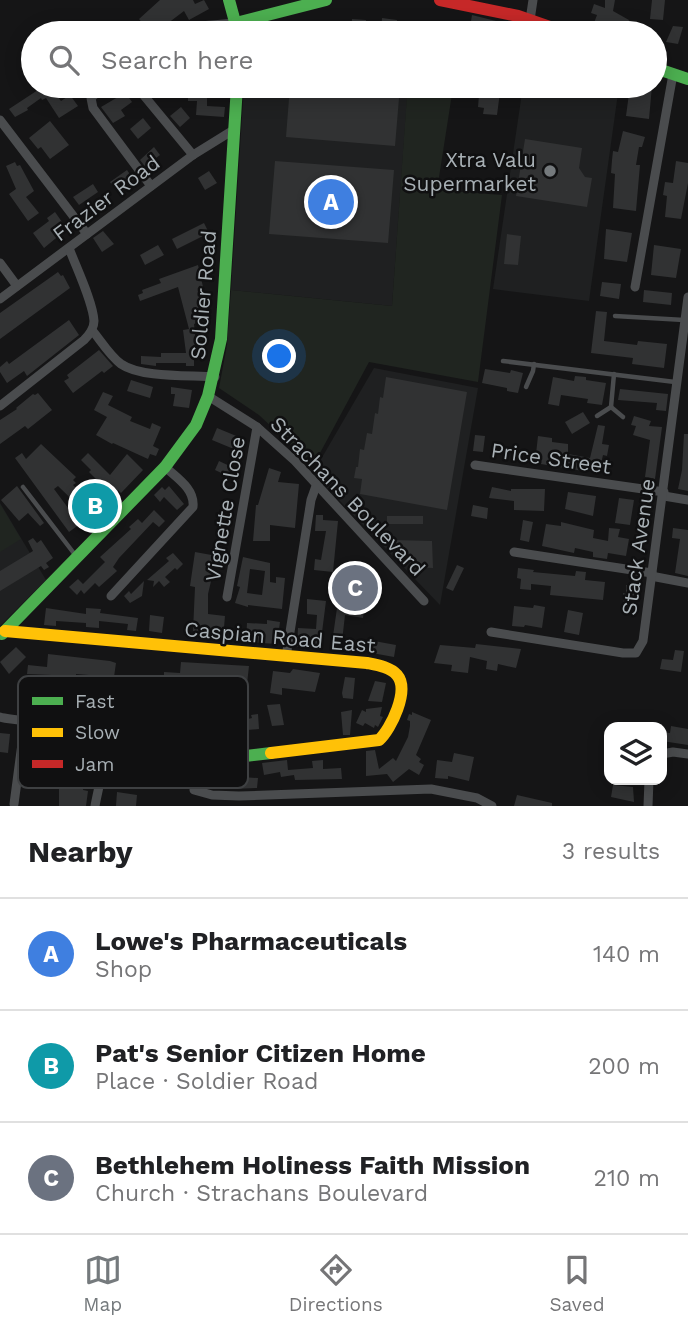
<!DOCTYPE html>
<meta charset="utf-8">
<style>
body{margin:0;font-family:"Work Sans",sans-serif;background:#f6f6f6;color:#202124}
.controls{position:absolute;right:21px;bottom:21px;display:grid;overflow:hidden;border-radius:14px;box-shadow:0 4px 18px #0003}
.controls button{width:63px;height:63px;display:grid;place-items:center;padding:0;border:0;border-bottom:2px solid #e0e0e0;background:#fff;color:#202124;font:35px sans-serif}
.you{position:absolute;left:280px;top:357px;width:24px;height:24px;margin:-18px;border:5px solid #fff;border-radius:50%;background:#1a73e8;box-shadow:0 0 0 10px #1a73e833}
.badge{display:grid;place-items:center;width:46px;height:46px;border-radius:50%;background:#757a7d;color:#fff;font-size:23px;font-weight:700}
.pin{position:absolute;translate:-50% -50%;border:4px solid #fff;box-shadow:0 2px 7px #0006}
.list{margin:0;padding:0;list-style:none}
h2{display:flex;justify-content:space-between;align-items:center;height:91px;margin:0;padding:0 28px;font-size:30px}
h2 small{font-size:23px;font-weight:400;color:#757577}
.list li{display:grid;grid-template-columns:46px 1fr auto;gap:21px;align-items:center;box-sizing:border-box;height:112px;padding:0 28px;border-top:2px solid #e0e0e0}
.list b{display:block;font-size:26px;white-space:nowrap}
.list p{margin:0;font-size:23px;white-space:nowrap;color:#757577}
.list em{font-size:23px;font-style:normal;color:#757577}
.icon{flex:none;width:38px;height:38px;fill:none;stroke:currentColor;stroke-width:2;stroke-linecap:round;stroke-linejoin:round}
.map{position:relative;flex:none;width:688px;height:806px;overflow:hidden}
.search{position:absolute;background:#fff;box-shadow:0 4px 18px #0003;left:21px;right:21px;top:21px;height:77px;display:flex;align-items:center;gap:18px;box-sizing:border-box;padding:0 24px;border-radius:38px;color:#757577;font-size:26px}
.sheet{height:427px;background:#fff}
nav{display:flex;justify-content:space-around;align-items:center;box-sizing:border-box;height:98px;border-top:2px solid #e0e0e0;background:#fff;font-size:19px;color:#757577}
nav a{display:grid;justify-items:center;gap:4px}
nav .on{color:#757a7d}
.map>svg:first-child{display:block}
.built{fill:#1f2021}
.green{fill:#202520}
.building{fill:#313233;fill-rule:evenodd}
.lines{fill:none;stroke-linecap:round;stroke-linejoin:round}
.lane{stroke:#4a4c4e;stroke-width:4.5}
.street{stroke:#4a4c4e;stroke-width:9}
.fast{stroke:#4caf50;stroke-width:12}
.slow{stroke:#ffc107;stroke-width:12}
.jam{stroke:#c62828;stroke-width:12}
.poi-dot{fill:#757a7d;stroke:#101011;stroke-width:2.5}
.labels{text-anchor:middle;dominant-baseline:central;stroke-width:5;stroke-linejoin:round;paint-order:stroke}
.poi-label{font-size:21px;fill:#a8b0b5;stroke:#101011;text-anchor:end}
.street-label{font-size:21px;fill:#a8b0b5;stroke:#101011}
.key{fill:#101011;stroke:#3e4042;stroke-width:2}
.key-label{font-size:19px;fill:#a8b0b5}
</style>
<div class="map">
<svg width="688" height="806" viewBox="0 0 688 806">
<rect width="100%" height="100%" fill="#151516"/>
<g class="built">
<path d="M244,86H408L392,306L231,290Z"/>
<path d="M523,86H619L589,301L493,289Z"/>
<path d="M374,368L478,388L440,605L313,473Z"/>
<path d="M0,503L46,580L0,626Z"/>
</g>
<g class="green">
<path d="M452,94L437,190L502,195L478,382L369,362L313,466L259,415L219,388L227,345L231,290L392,306L407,95Z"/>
<path d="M0,504L21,539L0,552Z"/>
</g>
<g class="building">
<path d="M160,0H193L195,4L204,0L209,9L189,20L184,11L155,33H143L139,28L144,25L139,19Z"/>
<path d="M605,0H615L613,11L629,20L625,31L613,26L610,33H606L592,28L597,15L591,13L594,4L605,8Z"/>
<path d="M652,0H665L663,20L650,19Z"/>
<path d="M472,15L496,21L494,33H469Z"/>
<path d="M382,18L397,20L396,33L381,32Z"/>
<path d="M352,19L366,20L365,33H351Z"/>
<path d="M673,26L683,27L678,44L666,42Z"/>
<path d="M44,86H62L54,92L61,101L70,95L78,106L59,118L46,98L42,100L41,98L27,108L28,110L15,117L9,109Z"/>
<path d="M188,86H202L201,92L207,93V106L225,107L224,117L196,115L197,101H188Z"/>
<path d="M290,86H400L395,146L286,137Z"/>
<path d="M630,86H652L649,119L626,116Z"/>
<path d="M122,88L132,102L121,110L125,116L113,123L101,107L118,97L115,93Z"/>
<path d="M487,91L500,92L497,115L483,114L484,108L478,107L479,95L487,96Z"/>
<path d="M181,107L190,118L180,127L170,116Z"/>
<path d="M143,118L151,128L138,139L130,129Z"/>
<path d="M50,121L69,145L50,159L41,147L38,149L29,138Z"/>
<path d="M623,131L645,137L642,147H639L636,165H640L636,211L613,208L615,174L611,173L612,160L613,151L618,152Z"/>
<path d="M525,139L582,148L579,168L585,177L592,178L587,207L516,196Z"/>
<path d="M154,147L160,155L152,161L155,164L147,169L140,160Z"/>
<path d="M275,161L394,170L388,243L269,234Z"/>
<path d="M676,161L688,163V183L681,219L665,217L667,196L663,195L665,182L673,183Z"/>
<path d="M15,162L17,166L20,165L34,191L26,197L39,213L28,221L9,194L16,189L6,166Z"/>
<path d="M127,170L133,179L117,191L110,182Z"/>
<path d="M209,171L217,183L205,190L198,178Z"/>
<path d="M93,184L98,192L79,205L73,197Z"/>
<path d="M55,212L67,229L44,248L33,233L49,221L47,218Z"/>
<path d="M204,223L209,233L177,249L172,239Z"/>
<path d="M606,229L632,233L627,262L604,259Z"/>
<path d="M103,231L114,244L102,252L93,238Z"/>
<path d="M507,234L521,236L518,265L504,264Z"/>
<path d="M158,245L164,255L145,265L140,255Z"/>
<path d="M654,245L681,249L676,278L651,275Z"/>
<path d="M198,265L206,300L201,302L204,312L201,313L203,320L194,324L196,346L194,347V366H186V363H156V366L141,364V356L161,357V353H186L183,330L189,329L178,287L140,301L138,295L143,293L142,290L161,283L159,279Z"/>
<path d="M58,272L61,276L63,275L70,288L0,339V313Z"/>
<path d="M602,282L621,284L619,299L600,296Z"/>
<path d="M644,290L672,293L671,305L643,302Z"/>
<path d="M596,311L607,312L604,341L637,345L638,341L667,344L664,368L632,364L633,358L591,353Z"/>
<path d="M69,320L79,335L27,376L24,371L7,383L0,372V367L7,361L9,364Z"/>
<path d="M99,350L113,366L104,373L102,371L73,393L64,381L69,378L67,375Z"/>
<path d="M485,369L510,373L511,370L523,373L518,393L507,391V388L482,383Z"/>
<path d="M575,376L586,377V380L606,383L602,405L587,403L588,399L561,395L559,406L548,404L553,377L574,381Z"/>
<path d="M386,377L467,392L447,510L360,494L362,479L354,478L356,467H358L360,449L364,450L367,433L372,434L375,413L378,414L380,397L383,398Z"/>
<path d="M131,380L153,387L150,398L127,391Z"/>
<path d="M171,387L192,390L189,408L173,406L175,394H171Z"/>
<path d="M620,389L668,394L666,411L656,410L657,403L618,400Z"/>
<path d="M103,392L113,396L108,405L132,417L130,421L150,429L152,423L161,427L153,446L159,449L156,456L150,454L148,459L113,443L112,444L96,435L107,417L94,410Z"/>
<path d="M38,393L52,410L28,429L25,426L0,444V420L17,409L16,408L33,394L35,395Z"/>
<path d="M583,412L590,423L572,434L565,422Z"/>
<path d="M634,416L651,421L649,426L662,427L655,479L645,477L650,440L633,435L636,426L631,425Z"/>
<path d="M598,425L605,426L602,444L609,445L607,456L603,455L600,468L584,465L583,471L535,463L538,436L552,438V442L568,444V454L590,458Z"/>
<path d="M217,428L246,440L241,452L212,440Z"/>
<path d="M684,434H688V491L678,489L682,470Z"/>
<path d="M475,435L485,436L483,452L473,451Z"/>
<path d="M41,444L76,477L73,480L76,483L73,485L90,502L99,493L108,503L92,519L58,486L54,489L80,524L69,532L15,458L22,453L26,459Z"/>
<path d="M88,453L110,475L127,454L143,470L121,493L118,490L116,493L101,479L98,481L89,472L91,470L81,460Z"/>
<path d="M219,461L236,469L232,478L215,470Z"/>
<path d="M269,468L281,472L278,482L299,484L295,528L270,525V541H253L256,505H258Z"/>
<path d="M17,486L44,523L40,526L28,513L19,521L1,500Z"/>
<path d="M169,486L184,504L177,510L164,497L160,502L154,495L162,487L165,490Z"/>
<path d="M492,487L511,491V489H545L544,511L514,510V501L489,498Z"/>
<path d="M568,492L596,496L593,516L565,509Z"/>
<path d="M619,498L634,500L630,525L615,523Z"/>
<path d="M473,505L488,508L487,519L471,516Z"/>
<path d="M154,510L165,521L159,527L153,522L119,558L113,567L117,571L99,587L95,583L84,594L81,590L77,595L69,587L78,579L83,584L105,562L100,557L131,529L129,527L138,519L142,523Z"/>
<path d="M316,515H323V520L338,521L333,572L314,570L315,559L321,560L326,531H315Z"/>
<rect x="387" y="516" width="36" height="8"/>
<path d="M523,520L533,522L529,542L520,540Z"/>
<path d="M561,522L594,530L593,538L608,541L609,528L620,529L618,537L629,539L626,556L608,553L607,559L593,557V552L575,548L574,553L542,546L546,524L561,526Z"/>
<path d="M673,528L688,530V576L675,573L680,539L672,538Z"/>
<path d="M33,538L37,543L41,540L53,558L46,563L49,567L44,570L41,566L0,591V571L33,551L28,541Z"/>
<path d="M393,540L432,541L433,568L411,567L410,555H394Z"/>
<path d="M195,552L217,556L208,594V614L225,616L223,639L196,637V631H193L195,587L190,586Z"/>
<path d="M173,553L183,564L177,570L175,568L165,577L170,582L164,587L159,581L153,587L154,581L147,580L169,561L166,558Z"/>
<path d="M243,557L270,563V582L276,583V577L285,578L282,609L248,605V607L235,603L240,587L237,586ZM250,569L265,571L262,595L247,593Z"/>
<path d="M457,565L464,568L453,591L446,588Z"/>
<path d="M518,568L534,570L533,572L575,576L576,571L586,572L585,580L605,582L603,600L550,595L551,586L531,584V590L520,589L521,579L517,578Z"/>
<path d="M341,580L358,582L355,601L365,602L363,618L345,615L341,650H331Z"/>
<path d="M144,581L142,596L130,603L124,596L129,591L131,594Z"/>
<path d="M626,585L639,586L636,608L624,607L623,593L626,594Z"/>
<path d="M307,599L326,601L320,648L297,647L298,628L316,629L317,615L307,614Z"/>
<path d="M534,605L545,607L542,628L525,625L524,627L512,626L514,606L533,608Z"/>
<path d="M46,608L86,614V608L101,609L100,613L138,618L136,631L127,630L128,624L99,621V628L86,627V623L56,621V626L44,625Z"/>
<path d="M568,610L583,613L579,635L564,632Z"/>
<path d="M150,615L164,617L162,633L149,631Z"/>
<path d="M267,620L280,622L277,644L246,642L247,623L267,624Z"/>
<path d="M374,641L396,645L394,657L372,653Z"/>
<path d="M476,644L521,649L516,668L498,664L497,671L486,669L487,661L470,657L468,673L451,671L452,665L434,663L440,645L475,648Z"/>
<path d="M16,647L26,657L9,674L0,662Z"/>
<path d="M675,650L684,651L681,672L660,669L662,659L673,660Z"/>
<path d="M48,654L110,661L116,663L114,677L76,674V676L27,674L28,665L47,667Z"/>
<path d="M181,662L249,666L246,693L236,692L237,687L192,682L191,687L179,686V683L164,682V672L180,673Z"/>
<path d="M293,669L320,673L315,692L282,688V695L270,693L273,671L290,673Z"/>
<path d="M345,677L355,678L353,699L343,698L342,693Z"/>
<path d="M375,681L386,683L382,702L368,701Z"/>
<path d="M280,704L284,725L272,726L267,705Z"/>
<path d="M382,707L380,716L383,717L378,727L375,725L374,728L365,723L363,726L356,723L362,710L366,712V709Z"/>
<path d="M352,710L350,735H343L341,712Z"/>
<path d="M412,712L431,720L416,755L421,759L419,762L424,765L419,775L409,769L393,782L387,774L366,776V751L375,750L379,769L393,758L396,761L408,737L410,726V721L407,720L409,714L412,715Z"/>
<path d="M258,714L259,729L247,730L248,744L236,745L233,723L248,721V719L252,718L251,715Z"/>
<path d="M671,726L688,729V745L662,741V732L670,733Z"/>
<path d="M0,733L10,734L8,753L0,752Z"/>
<path d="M454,753L474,757L469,781L448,776V779L435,778L437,760L452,762Z"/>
<path d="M287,760L288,770L313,768L312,761L323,760V769L341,768L342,779L295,780L294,775L281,777L280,772L264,775L262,763Z"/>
<path d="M233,772L242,773V777L258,778L257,788L232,789L226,787L227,776H232Z"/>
<path d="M67,775L85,777L83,790L88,791L86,806H59V788H65Z"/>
<path d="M613,785L633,787L634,802L611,797Z"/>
<path d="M117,792L137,795L136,806H116Z"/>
<path d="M517,795L552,803V806H514Z"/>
</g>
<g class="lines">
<g class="lane">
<path d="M615,316L684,320"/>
<path d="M503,361L675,382"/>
<path d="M526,387L533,371L534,364"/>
<path d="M611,407L623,417"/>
<path d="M597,416L611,407L614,374"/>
<path d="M23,487L76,556"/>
</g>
<g class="street">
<path d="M530,20L533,0"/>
<path d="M177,33L200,26L236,23"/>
<path d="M104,86L91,98L93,108L151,186"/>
<path d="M136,86L193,155"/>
<path d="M0,120L87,234"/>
<path d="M0,263L17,286"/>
<path d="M635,287L673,74"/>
<path d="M0,299L193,155L235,129"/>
<path d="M92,330C101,341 110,356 121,364C141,378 190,375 215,377"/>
<path d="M208,396L257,427L295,461L424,601"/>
<path d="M0,406L84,340C89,335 94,329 94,321C93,302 76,267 69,248"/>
<path d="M475,465L664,492"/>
<path d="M664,496L688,500"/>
<path d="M514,552L652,573"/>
<path d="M651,576L688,583"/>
<path d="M111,596L193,507C195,489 177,478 165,467"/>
<path d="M227,597L257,427"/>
<path d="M491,632L623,653H636L643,641L688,297"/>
<path d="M286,657L311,500L316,486"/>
<path d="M0,717C21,723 97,721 102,746C106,764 98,788 95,806"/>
<path d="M662,754L673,752L688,754"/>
<path d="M194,790L212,795L239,796L431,789L477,798L492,806"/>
<path d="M14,804L25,721"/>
<path d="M648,806L649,780"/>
</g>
<g class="fast">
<path d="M229,0L238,33"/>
<path d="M236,23L326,0"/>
<path d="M655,68L688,79"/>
<path d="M2,634L165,467L196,425L208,396L221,339L237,86"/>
<path d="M174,724L172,762L179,764L271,753"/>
</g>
<path class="slow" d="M5,631L367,663C377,665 390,667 397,675C410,690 391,729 379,740L271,753"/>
<path class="jam" d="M440,0L518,16L567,33"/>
</g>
<circle class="poi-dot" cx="550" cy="171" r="7"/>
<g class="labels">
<g class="poi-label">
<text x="536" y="159">Xtra Valu<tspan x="536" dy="24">Supermarket</tspan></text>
</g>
<g class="street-label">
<text transform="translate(106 198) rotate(-37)">Frazier Road</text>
<text transform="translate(203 295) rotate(-85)">Soldier Road</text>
<text transform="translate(551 458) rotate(8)">Price Street</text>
<text transform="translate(348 496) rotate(46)">Strachans Boulevard</text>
<text transform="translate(225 509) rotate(-80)">Vignette Close</text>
<text transform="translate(638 547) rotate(-82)">Stack Avenue</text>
<text transform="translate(280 637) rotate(5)">Caspian Road East</text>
</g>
</g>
<rect x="18" y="676" width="230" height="112" rx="10" class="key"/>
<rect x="32" y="697" width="31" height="8" fill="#4caf50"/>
<rect x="32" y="728" width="31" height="9" fill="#ffc107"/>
<rect x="32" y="760" width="31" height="8" fill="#c62828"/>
<g class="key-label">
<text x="75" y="708">Fast</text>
<text x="75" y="739">Slow</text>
<text x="75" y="771">Jam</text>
</g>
</svg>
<div class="controls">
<button><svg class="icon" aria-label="layers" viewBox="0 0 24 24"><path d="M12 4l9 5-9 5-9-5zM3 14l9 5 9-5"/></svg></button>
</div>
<div class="you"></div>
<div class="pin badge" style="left:331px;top:202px;background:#3f7fe0">A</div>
<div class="pin badge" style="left:95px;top:506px;background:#0f9aa8">B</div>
<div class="pin badge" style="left:355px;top:588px;background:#6b7280">C</div>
<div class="search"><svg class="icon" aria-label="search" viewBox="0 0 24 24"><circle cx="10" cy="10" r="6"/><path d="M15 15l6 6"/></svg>Search here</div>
</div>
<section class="sheet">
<h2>Nearby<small>3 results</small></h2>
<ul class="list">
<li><span class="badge" style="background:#3f7fe0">A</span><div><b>Lowe's Pharmaceuticals</b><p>Shop</p></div><em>140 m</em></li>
<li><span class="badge" style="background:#0f9aa8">B</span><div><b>Pat's Senior Citizen Home</b><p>Place · Soldier Road</p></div><em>200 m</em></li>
<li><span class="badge" style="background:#6b7280">C</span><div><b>Bethlehem Holiness Faith Mission</b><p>Church · Strachans Boulevard</p></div><em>210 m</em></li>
</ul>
</section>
<nav>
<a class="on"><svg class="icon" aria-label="map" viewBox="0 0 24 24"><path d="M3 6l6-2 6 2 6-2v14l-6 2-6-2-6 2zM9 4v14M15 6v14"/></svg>Map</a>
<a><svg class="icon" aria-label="directions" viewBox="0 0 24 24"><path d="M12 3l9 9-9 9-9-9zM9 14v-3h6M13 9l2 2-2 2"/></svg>Directions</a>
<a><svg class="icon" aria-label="saved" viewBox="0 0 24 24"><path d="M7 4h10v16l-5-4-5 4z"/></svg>Saved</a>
</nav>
